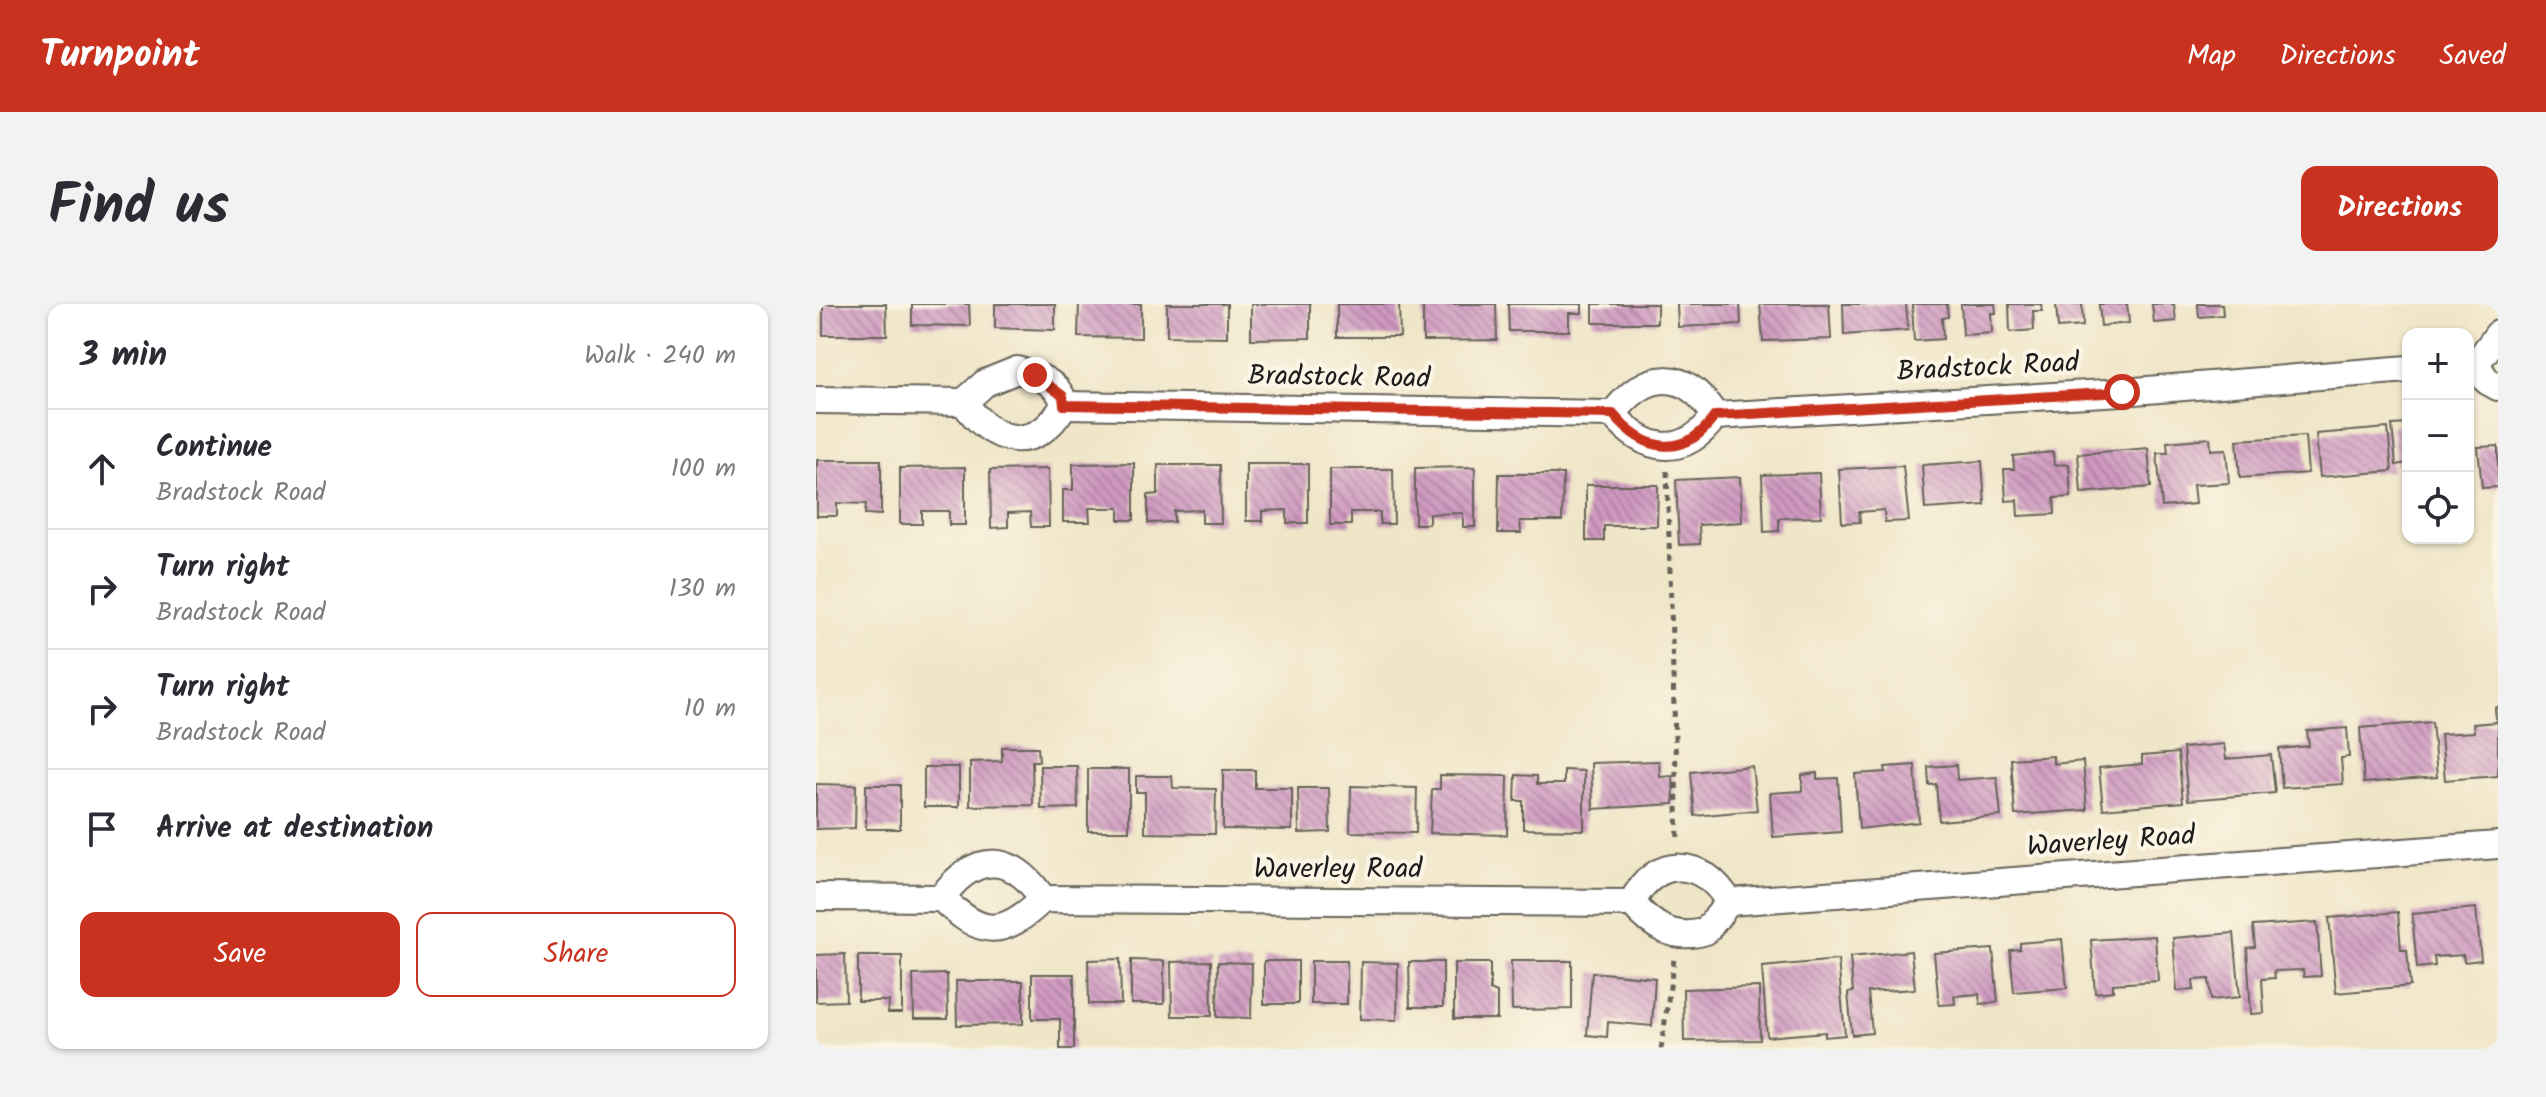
<!DOCTYPE html>
<meta charset="utf-8">
<style>
body{margin:0;font-family:Kalam,sans-serif;background:#f2f2f3;color:#2b2b33}
.controls{position:absolute;right:24px;top:24px;display:grid;overflow:hidden;border-radius:16px;box-shadow:0 2px 6px #0004}
.controls button{width:72px;height:72px;display:grid;place-items:center;padding:0;border:0;border-bottom:2px solid #e1e1e2;background:#fff;color:#2b2b33;font:40px sans-serif}
.stop{position:absolute;width:24px;height:24px;margin:-18px;border:6px solid #c8321e;border-radius:50%;background:#fff}
.stop.end{background:#c8321e;border-color:#fff;box-shadow:0 2px 8px #0008}
.list{margin:0;padding:0;list-style:none}
h2{display:flex;justify-content:space-between;align-items:center;height:104px;margin:0;padding:0 32px;font-size:34px}
h2 small{font-size:26px;font-weight:400;color:#7c7c81}
.list li{display:grid;grid-template-columns:52px 1fr auto;gap:24px;align-items:center;box-sizing:border-box;height:120px;padding:0 32px;border-top:2px solid #e1e1e2}
.list b{display:block;font-size:30px;white-space:nowrap}
.list p{margin:0;font-size:26px;white-space:nowrap;color:#7c7c81}
.list em{font-size:26px;font-style:normal;color:#7c7c81}
.actions{display:flex;gap:16px;padding:24px 32px}
.actions a{flex:1;padding:18px 0;border:2px solid #c8321e;border-radius:16px;text-align:center;font-size:28px;color:#c8321e}
.actions .main{background:#c8321e;color:#fff}
.icon{flex:none;width:44px;height:44px;fill:none;stroke:currentColor;stroke-width:2;stroke-linecap:round;stroke-linejoin:round}
.map{position:relative;flex:none;width:1682px;height:745px;overflow:hidden;border-radius:16px}
header{display:flex;align-items:center;gap:48px;box-sizing:border-box;height:112px;padding:0 40px;background:#c8321e;color:#fff}
header strong{font-size:38px}
nav{display:flex;gap:44px;margin-inline-start:auto;font-size:28px}
.intro{display:flex;align-items:center;justify-content:space-between;box-sizing:border-box;height:192px;padding:0 48px}
h1{margin:0;font-size:56px}
.button{padding:20px 36px;border-radius:16px;background:#c8321e;color:#fff;font-size:28px;font-weight:700}
main{display:flex;gap:48px;padding:0 48px}
aside{flex:1;background:#fff;border-radius:16px;box-shadow:0 2px 6px #0004}
.map>svg:first-child{display:block}
.building{fill:url(#building-back-hatch)}
.lines{fill:none;stroke-linecap:round;stroke-linejoin:round}
.minor-casing{stroke:#666258;stroke-width:30}
.path{stroke:#666258;stroke-width:5;stroke-dasharray:6 6;stroke-linecap:butt}
.minor{stroke:#fff;stroke-width:26}
.route{stroke:#c8321e;stroke-width:10}
.labels{text-anchor:middle;dominant-baseline:central;stroke-width:8;stroke-linejoin:round;paint-order:stroke}
.street-label{font-size:28px;fill:#1c1c1c;stroke:#fcf5e5}
</style>
<header>
<strong>Turnpoint</strong>
<nav><a>Map</a><a>Directions</a><a>Saved</a></nav>
</header>
<div class="intro"><h1>Find us</h1><a class="button">Directions</a></div>
<main>
<aside>
<h2>3 min<small>Walk · 240 m</small></h2>
<ul class="list">
<li><svg class="icon" aria-label="ahead" viewBox="0 0 24 24"><path d="M12 20V5M6 11l6-6 6 6"/></svg><div><b>Continue</b><p>Bradstock Road</p></div><em>100 m</em></li>
<li><svg class="icon" aria-label="right" viewBox="0 0 24 24"><path d="M7 20v-9h11M14 6l5 5-5 5"/></svg><div><b>Turn right</b><p>Bradstock Road</p></div><em>130 m</em></li>
<li><svg class="icon" aria-label="right" viewBox="0 0 24 24"><path d="M7 20v-9h11M14 6l5 5-5 5"/></svg><div><b>Turn right</b><p>Bradstock Road</p></div><em>10 m</em></li>
<li><svg class="icon" aria-label="arrive" viewBox="0 0 24 24"><path d="M6 21V4h12l-3 4 3 4H6"/></svg><div><b>Arrive at destination</b></div></li>
</ul>
<div class="actions"><a class="main">Save</a><a>Share</a></div>
</aside>
<div class="map">
<svg width="1682" height="745" viewBox="0 0 1682 745">
<defs>
<pattern id="building-back-hatch" width="6" height="6" patternUnits="userSpaceOnUse" patternTransform="scale(2)"><rect width="6" height="6" fill="#cf99c0"/><path d="M-1 5l2 2M0 0l6 6M5-1l2 2" fill="none" stroke="#a77c9b"/></pattern>
</defs>
<rect width="100%" height="100%" fill="#fcf5e5"/>
<filter id="ink" filterUnits="userSpaceOnUse"><feTurbulence type="fractalNoise" baseFrequency=".0125" numOctaves="2"/><feDisplacementMap in="SourceGraphic" scale="16" xChannelSelector="R" yChannelSelector="G"/><feConvolveMatrix kernelMatrix="1 2 1 2 8 2 1 2 1" color-interpolation-filters="sRGB"/></filter>
<filter id="wash" filterUnits="userSpaceOnUse"><feTurbulence type="fractalNoise" baseFrequency=".006" numOctaves="4" result="noise"/><feDisplacementMap in="SourceGraphic" scale="32" xChannelSelector="R" yChannelSelector="G"/><feGaussianBlur stdDeviation="1.8" result="paint"/><feColorMatrix in="noise" values="0 0 0 0 0 0 0 0 0 0 0 0 0 0 0 0 0 1.4 0 .05"/><feComposite in="paint" operator="in"/></filter>
<g filter="url(#wash)">
<rect width="100%" height="100%" fill="#efe5c7"/>
<g id="blocks">
<g class="building">
<path d="M7,0H70L71,31H7Z"/>
<path d="M96,0H153L154,22L96,21Z"/>
<path d="M179,0H239V26L179,24Z"/>
<path d="M263,0H325V34L262,33Z"/>
<path d="M351,0H411V33L351,32Z"/>
<path d="M435,0H494V34L435,35Z"/>
<path d="M521,0H583L584,33H521Z"/>
<path d="M607,0H680L681,36L607,37Z"/>
<path d="M692,0H766V9H753V27H693Z"/>
<rect x="777" y="0" width="64" height="19"/>
<path d="M861,0H924L925,20L862,23Z"/>
<path d="M944,0H1013L1015,35L947,37Z"/>
<path d="M1027,0H1090L1092,26L1028,31Z"/>
<path d="M1096,0H1131L1132,13L1126,14L1127,35L1098,37Z"/>
<path d="M1145,0H1179L1180,9H1175L1176,29L1147,31Z"/>
<path d="M1193,0H1225L1226,7H1217L1218,26L1194,28Z"/>
<path d="M1240,0H1266L1267,22L1242,24Z"/>
<path d="M1283,0H1311L1313,19L1285,22Z"/>
<path d="M1336,0H1358L1360,17L1338,19Z"/>
<path d="M1382,0H1406L1407,11L1383,13Z"/>
<path d="M1592,120V159L1580,161L1576,121Z"/>
<path d="M1572,124L1576,167L1504,173L1500,130Z"/>
<path d="M1489,132L1492,169L1424,174L1421,136Z"/>
<path d="M1394,134L1395,146L1410,145L1413,179L1377,181L1379,200L1346,203L1341,149H1352L1351,138Z"/>
<path d="M1682,142V183L1666,184L1662,143Z"/>
<path d="M1332,144L1335,183L1265,189L1262,150Z"/>
<path d="M1237,148L1238,161L1253,160L1255,193L1238,194L1239,210L1202,212L1201,196L1190,197L1188,165H1198L1197,152Z"/>
<path d="M1,156H65V211L49,210L50,200L21,199V212H1Z"/>
<path d="M1166,157L1169,201L1109,205L1106,161Z"/>
<path d="M318,159V216H303V204H273L274,218H247V186H257V160Z"/>
<path d="M430,160H492V219H471V206L446,207V217H430Z"/>
<path d="M342,161H404L405,219H386V206L358,207V218L332,219V191L342,190Z"/>
<path d="M1087,162L1093,217L1069,218L1068,206L1043,208L1044,218L1026,219L1023,165Z"/>
<path d="M149,163V221H133V207H106V220H84V164Z"/>
<path d="M659,163V223H647V209L613,210V220H599V164Z"/>
<path d="M232,165L233,223H215L214,208L192,209V223L175,224L174,166Z"/>
<path d="M514,165H577L578,220H564V208H535V221H514Z"/>
<path d="M1003,169L1005,213L963,214V227L948,228L946,171Z"/>
<path d="M683,170H747L746,217H704L705,229H682Z"/>
<path d="M924,173L926,218L883,221L884,240L863,241L860,176Z"/>
<path d="M770,181H842L841,222H788V237H770Z"/>
<path d="M1682,403V472L1629,476L1625,430L1658,428L1657,420L1680,418L1679,404Z"/>
<path d="M1616,418L1621,473L1548,479L1544,424Z"/>
<path d="M1531,424L1533,453L1525,454L1527,480L1466,484L1463,445L1493,442L1491,427Z"/>
<path d="M1408,440L1410,455L1455,451L1459,489L1372,496L1367,444Z"/>
<path d="M186,443H222L223,457H216L217,501L154,502V458L186,457Z"/>
<path d="M1362,449L1367,498L1287,505L1283,464L1326,460V452Z"/>
<path d="M1237,452V460L1267,457L1271,506L1199,511L1195,455Z"/>
<path d="M843,457L844,473L857,472L858,500L777,505L775,459Z"/>
<path d="M1099,461L1103,518L1043,525L1039,470L1070,468L1069,463Z"/>
<path d="M1140,461L1141,476L1181,473L1185,512L1123,517L1120,480L1113,481L1112,463Z"/>
<path d="M224,462H261L262,504L225,505Z"/>
<path d="M936,462L941,506L879,512L875,468Z"/>
<rect x="108" y="463" width="35" height="40"/>
<rect x="272" y="465" width="41" height="62"/>
<path d="M407,466H439V484H476V526L407,525Z"/>
<path d="M748,466L768,467V526L707,525V497H699L700,471L721,472V480H748Z"/>
<path d="M1001,469V475L1022,474L1025,528L957,533L954,489L986,487V471Z"/>
<path d="M624,471L692,472L691,531L614,529L616,485H624Z"/>
<path d="M320,472H356L357,484L400,485L399,530L329,529V488H320Z"/>
<path d="M0,480L40,481L39,524L0,525Z"/>
<rect x="50" y="481" width="34" height="44"/>
<path d="M535,482L601,484L600,529L534,528Z"/>
<path d="M482,484H513L514,528L483,529Z"/>
<path d="M1660,604L1665,656L1648,658L1647,651L1618,653L1619,662L1601,664L1596,610Z"/>
<path d="M1582,608L1585,646H1591L1594,682L1520,689L1513,614Z"/>
<path d="M1501,618L1505,672L1488,673L1487,666L1458,667L1459,674L1446,675L1448,709L1435,710L1431,644L1439,643L1437,622Z"/>
<path d="M1418,629L1424,693L1395,696L1393,675L1377,676L1378,686L1361,687L1357,634Z"/>
<path d="M1339,632L1342,677L1297,680V687L1279,689L1275,636Z"/>
<path d="M1246,635L1251,684L1198,688L1194,646L1204,645V639Z"/>
<path d="M1177,645L1182,698L1164,700L1163,690L1138,692L1139,700L1123,701L1118,649Z"/>
<path d="M1095,647L1099,685L1052,688L1056,729L1036,731L1032,689L1037,688L1034,653Z"/>
<path d="M29,650L30,697L0,698V651Z"/>
<path d="M42,652H86V709H72L73,697H42Z"/>
<path d="M304,655L305,700H273L272,656Z"/>
<path d="M315,656L348,657V700H315Z"/>
<path d="M1022,656L1029,731L1009,733V728L951,733L946,663Z"/>
<path d="M395,657L396,712H356L355,658Z"/>
<rect x="448" y="657" width="34" height="43"/>
<rect x="495" y="657" width="36" height="43"/>
<path d="M695,657H756V705L696,706Z"/>
<path d="M402,658L436,659L435,714L401,713Z"/>
<path d="M545,658L582,659L581,716L544,715Z"/>
<path d="M593,658H627V703H594Z"/>
<path d="M638,659H674V686L681,689V715H638Z"/>
<path d="M776,668L839,674L836,722L792,718L791,733L771,731Z"/>
<path d="M131,670L132,715H98L97,671Z"/>
<path d="M216,670H258V745H244V715H216Z"/>
<path d="M140,677H207V720L141,721Z"/>
<path d="M943,683L944,736L868,737L867,685Z"/>
</g>
</g>
</g>
<g filter="url(#ink)">
<use href="#blocks" fill-opacity="0" stroke="#666258" stroke-width="2"/>
<g class="lines">
<defs>
<g id="minor">
<path d="M1660,60L1682,30"/>
<path d="M1660,60L1671,77L1682,83"/>
<path d="M0,96L148,98L169,79L201,66C220,71 245,79 248,101C220,151 176,140 148,98"/>
<path d="M248,101L797,110C828,148 867,156 899,112"/>
<path d="M797,110C830,66 869,63 899,112"/>
<path d="M899,112L1306,88L1592,65"/>
<path d="M0,593L125,594C166,632 185,635 227,595L816,599C837,623 858,637 890,627L913,598"/>
<path d="M125,594C158,549 195,547 227,595"/>
<path d="M913,598L1682,541"/>
<path d="M816,599C839,550 888,554 913,598"/>
</g>
</defs>
<use href="#minor" class="minor-casing"/>
<g class="path">
<path d="M851,167L862,537"/>
<path d="M845,745L858,655"/>
</g>
<use href="#minor" class="minor"/>
</g>
</g>
<g class="lines" filter="url(#ink)">
<path class="route" d="M219,71L247,92L248,101L797,110C828,148 868,156 899,112L1306,88"/>
</g>
<g class="labels">
<g class="street-label">
<text transform="translate(1172 64) rotate(-3)">Bradstock Road</text>
<text transform="translate(523 74) rotate(1)">Bradstock Road</text>
<text transform="translate(1295 538) rotate(-4)">Waverley Road</text>
<text x="522" y="565">Waverley Road</text>
</g>
</g>
</svg>
<div class="controls">
<button>+</button>
<button>−</button>
<button><svg class="icon" aria-label="locate" viewBox="0 0 24 24"><circle cx="12" cy="12" r="6"/><path d="M12 2v4M12 18v4M2 12h4M18 12h4"/></svg></button>
</div>
<div class="stop" style="left:1306px;top:88px"></div>
<div class="stop end" style="left:219px;top:71px"></div>
</div>
</main>
